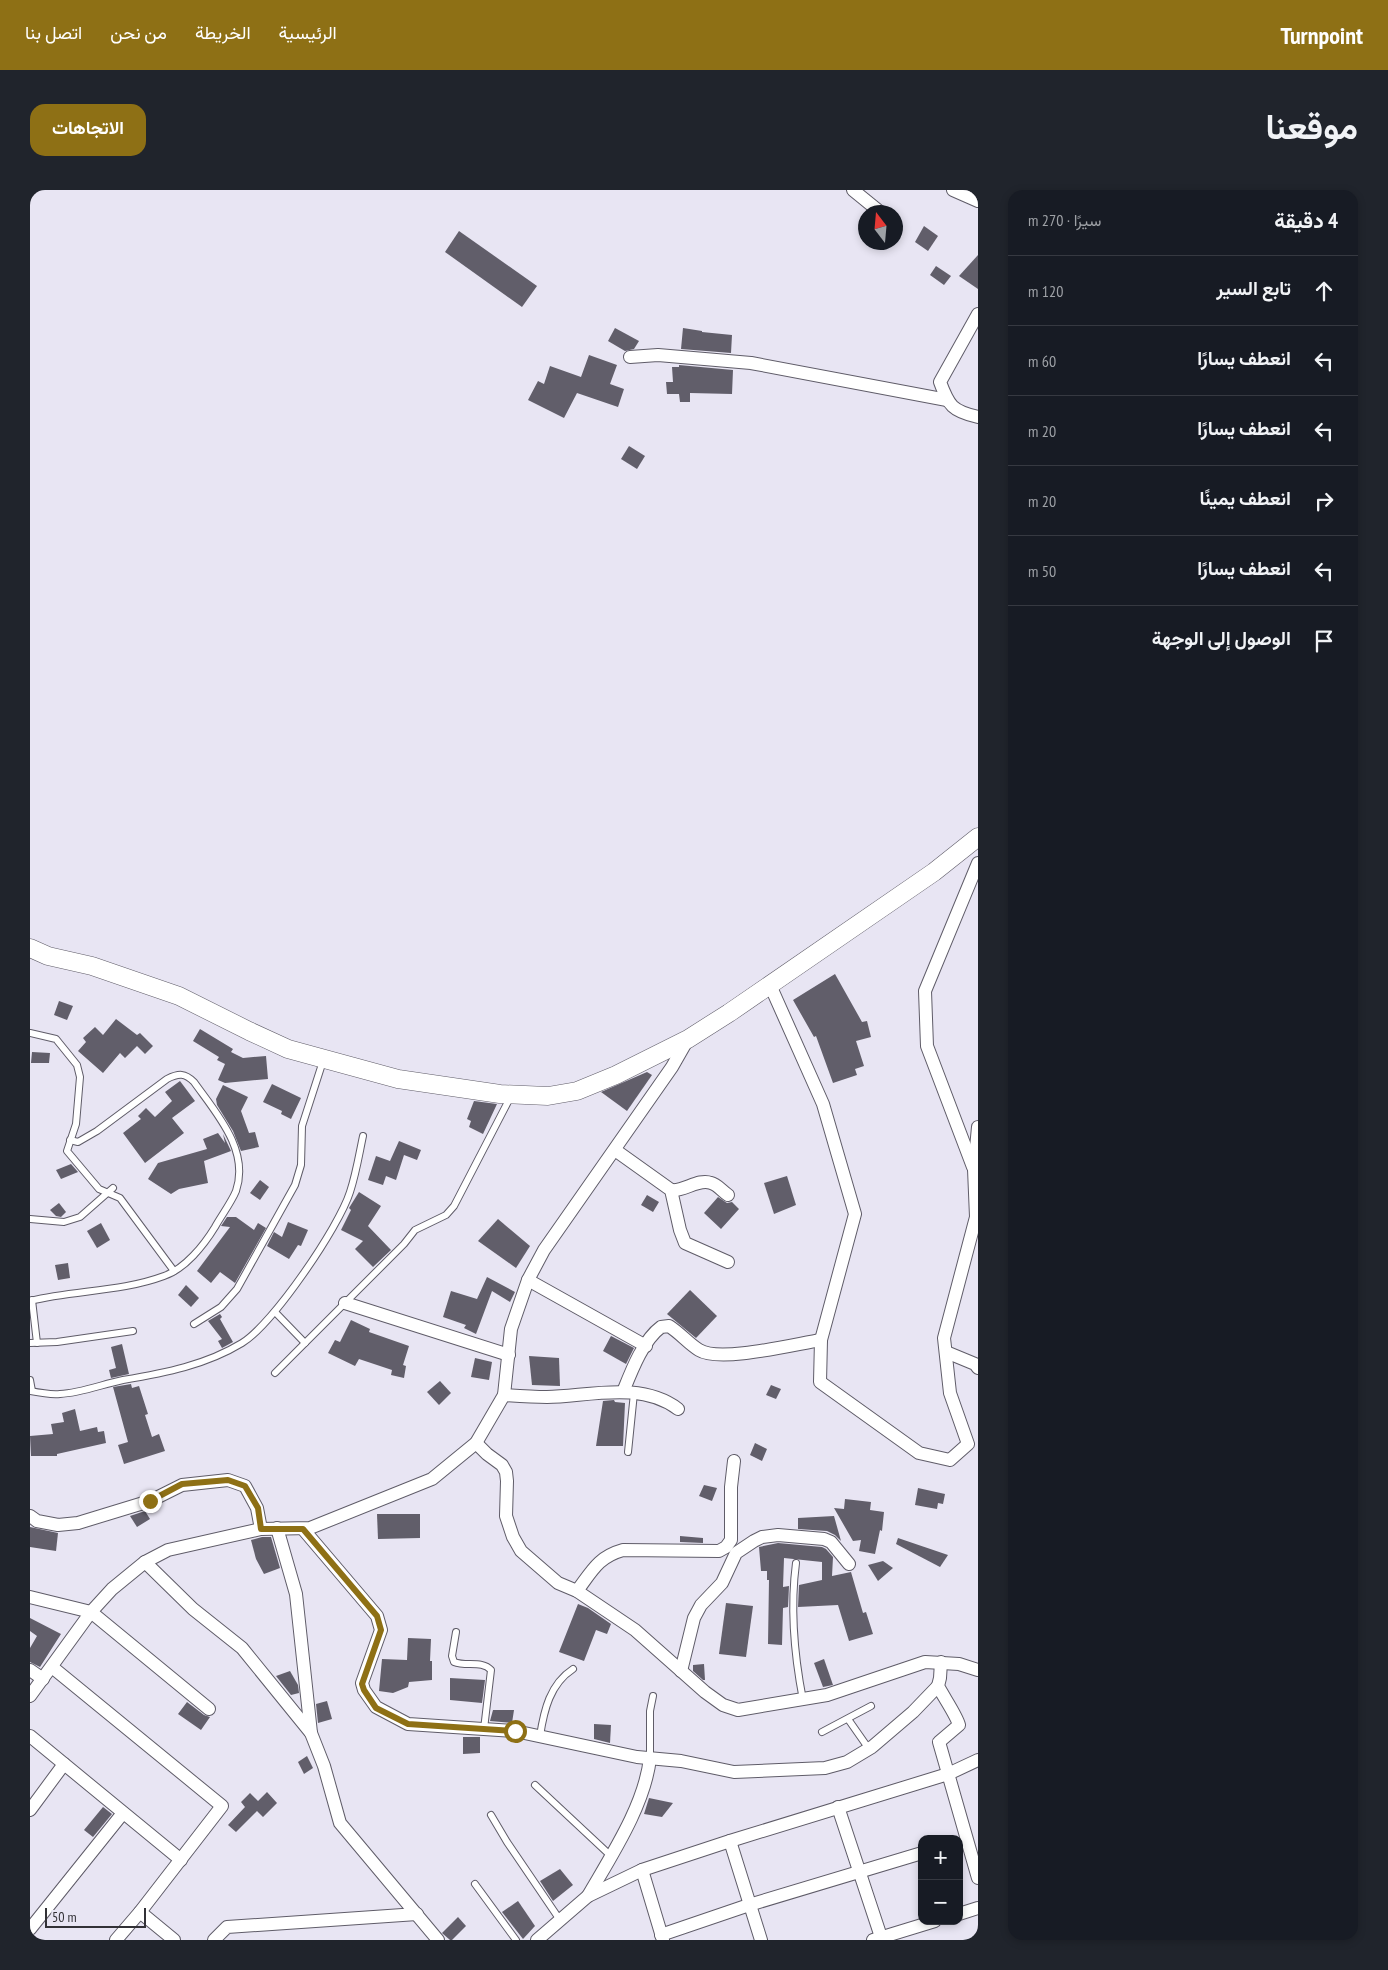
<!DOCTYPE html>
<html lang="ar">
<meta charset="utf-8">
<style>
body{margin:0;font-family:"PT Sans Narrow",Vazirmatn,sans-serif;background:#20242c;color:#f1f3f6;direction:rtl}
.controls{position:absolute;right:15px;bottom:15px;display:grid;overflow:hidden;border-radius:10px;box-shadow:0 2px 8px #0003}
.controls button{width:45px;height:45px;display:grid;place-items:center;padding:0;border:0;border-bottom:1px solid #363941;background:#171b24;color:#f1f3f6;font:25px sans-serif}
.compass{position:absolute;left:828px;top:15px;width:45px;height:45px;border-radius:50%;background:#171b24;box-shadow:0 2px 8px #0003;rotate:344deg}
.scale{position:absolute;left:15px;bottom:12px;width:101px;box-sizing:border-box;padding-left:5px;border:2px solid #323136;border-top:0;font-size:14px;line-height:18px;white-space:nowrap;color:#323136;-webkit-text-stroke:4px #e8e5f3;paint-order:stroke}
.stop{position:absolute;width:15px;height:15px;margin:-11px;border:4px solid #8e7015;border-radius:50%;background:#fff}
.stop.end{background:#8e7015;border-color:#fff;box-shadow:0 1px 5px #0008}
.list{margin:0;padding:0;list-style:none}
h2{display:flex;justify-content:space-between;align-items:center;height:65px;margin:0;padding:0 20px;font-size:21px}
h2 small{font-size:16px;font-weight:400;color:#9ea1a6}
.list li{display:grid;grid-template-columns:32px 1fr auto;gap:15px;align-items:center;box-sizing:border-box;height:70px;padding:0 20px;border-top:1px solid #363941}
.list b{display:block;font-size:19px;white-space:nowrap}
.list em{font-size:16px;font-style:normal;color:#9ea1a6}
.icon{flex:none;width:28px;height:28px;fill:none;stroke:currentColor;stroke-width:2;stroke-linecap:round;stroke-linejoin:round}
.map{position:relative;flex:none;width:948px;height:1750px;overflow:hidden;direction:ltr;border-radius:15px}
header{display:flex;align-items:center;gap:30px;box-sizing:border-box;height:70px;padding:0 25px;background:#8e7015;color:#fff}
header strong{font-size:24px}
nav{display:flex;gap:28px;margin-inline-start:auto;font-size:18px}
.intro{display:flex;align-items:center;justify-content:space-between;box-sizing:border-box;height:120px;padding:0 30px}
h1{margin:0;font-size:35px}
.button{padding:12px 22px;border-radius:15px;background:#8e7015;color:#fff;font-size:18px;font-weight:700}
main{display:flex;gap:30px;padding:0 30px}
aside{flex:1;background:#171b24;border-radius:15px;box-shadow:0 2px 8px #0003}
.map>svg:first-child{display:block}
.building{fill:#615e6a}
.lines{fill:none;stroke-linecap:round;stroke-linejoin:round}
.service-casing{stroke:#5f5c68;stroke-width:8}
.minor-casing{stroke:#5f5c68;stroke-width:14}
.secondary-casing{stroke:#5f5c68;stroke-width:19}
.service{stroke:#fff;stroke-width:6}
.minor{stroke:#fff;stroke-width:12}
.secondary{stroke:#fff;stroke-width:18}
.route{stroke:#8e7015;stroke-width:6}
</style>
<header>
<strong>Turnpoint</strong>
<nav><a>الرئيسية</a><a>الخريطة</a><a>من نحن</a><a>اتصل بنا</a></nav>
</header>
<div class="intro"><h1>موقعنا</h1><a class="button">الاتجاهات</a></div>
<main>
<aside>
<h2>4 دقيقة<small>سيرًا · 270 m</small></h2>
<ul class="list">
<li><svg class="icon" aria-label="ahead" viewBox="0 0 24 24"><path d="M12 20V5M6 11l6-6 6 6"/></svg><div><b>تابع السير</b></div><em>120 m</em></li>
<li><svg class="icon" aria-label="left" viewBox="0 0 24 24"><path d="M17 20v-9H6M10 6l-5 5 5 5"/></svg><div><b>انعطف يسارًا</b></div><em>60 m</em></li>
<li><svg class="icon" aria-label="left" viewBox="0 0 24 24"><path d="M17 20v-9H6M10 6l-5 5 5 5"/></svg><div><b>انعطف يسارًا</b></div><em>20 m</em></li>
<li><svg class="icon" aria-label="right" viewBox="0 0 24 24"><path d="M7 20v-9h11M14 6l5 5-5 5"/></svg><div><b>انعطف يمينًا</b></div><em>20 m</em></li>
<li><svg class="icon" aria-label="left" viewBox="0 0 24 24"><path d="M17 20v-9H6M10 6l-5 5 5 5"/></svg><div><b>انعطف يسارًا</b></div><em>50 m</em></li>
<li><svg class="icon" aria-label="arrive" viewBox="0 0 24 24"><path d="M6 21V4h12l-3 4 3 4H6"/></svg><div><b>الوصول إلى الوجهة</b></div></li>
</ul>
</aside>
<div class="map">
<svg width="948" height="1750" viewBox="0 0 948 1750">
<rect width="100%" height="100%" fill="#e8e5f3"/>
<g class="building">
<path d="M894,36L908,46L898,61L885,52Z"/>
<path d="M429,41L507,96L492,117L415,62Z"/>
<path d="M948,65V99L929,86Z"/>
<path d="M906,76L921,86L914,95L900,85Z"/>
<path d="M585,138L609,151L604,159L595,161L578,151Z"/>
<path d="M653,138L672,141V142L702,145L701,163L651,159Z"/>
<path d="M559,165L587,175L580,194L594,199L588,217L547,203L534,228L498,210L508,191L514,194L520,176L551,187Z"/>
<path d="M649,175L703,180L702,204L660,203V212H650L649,204H637L636,192H643L642,177H649Z"/>
<path d="M599,256L615,266L607,279L591,269Z"/>
<path d="M805,784L832,832L837,831L841,847L826,851L834,876L825,879L827,885L803,893L786,846L784,847L763,810Z"/>
<path d="M29,811L43,816L37,830L24,825Z"/>
<path d="M86,829L107,845L110,843L123,856L115,864L107,856L95,868L90,863L73,883L48,861L56,852L53,848L65,837L73,845Z"/>
<path d="M170,839L203,859L201,862L213,868L236,866L238,889L195,893L188,890L195,874L187,870L189,867L163,851Z"/>
<path d="M2,862L20,863L19,873H1Z"/>
<path d="M617,882L622,885L597,921L571,902Z"/>
<path d="M150,891L165,911L142,928L154,943L115,973L93,943L111,929L108,926L116,918L125,927L142,911L135,902Z"/>
<path d="M242,894L271,908L261,929L251,924L252,921L233,912Z"/>
<path d="M193,895L218,907L211,921L219,943L225,942L229,957L211,961L203,941L187,915L186,909Z"/>
<path d="M444,911L467,914L453,944L439,937L441,931L437,929Z"/>
<path d="M188,943L195,953L193,944L201,961L174,971L178,993L149,999L141,1004L118,989L128,973L177,959L173,949Z"/>
<path d="M369,951L391,960L387,970L374,965L366,990L356,986L353,995L338,990L346,966L360,971Z"/>
<path d="M41,974L48,982L31,989L26,980Z"/>
<path d="M757,986L766,1015L744,1024L734,993Z"/>
<path d="M230,990L239,997L230,1010L220,1003Z"/>
<path d="M329,1002L351,1016L338,1036L361,1060L343,1077L325,1059L333,1051L311,1040L321,1020L319,1018Z"/>
<path d="M617,1005L629,1012L623,1022L611,1015Z"/>
<path d="M688,1007L697,1013L702,1012L709,1019L691,1039L674,1023Z"/>
<path d="M29,1013L36,1022L31,1027L26,1026L20,1020Z"/>
<path d="M197,1027H206L224,1040L228,1033L236,1038L205,1093L190,1082L181,1093L167,1081L200,1037L191,1036Z"/>
<path d="M468,1029L500,1056L486,1078L448,1051Z"/>
<path d="M258,1032L278,1040L271,1056L268,1055L259,1069L237,1056L244,1042L252,1047Z"/>
<path d="M71,1033L80,1050L67,1058L57,1041Z"/>
<path d="M38,1073L40,1088L28,1090L25,1075Z"/>
<path d="M457,1087L485,1102L480,1112L462,1101L446,1144L434,1138L436,1135L413,1127L421,1101L447,1109Z"/>
<path d="M156,1095L169,1108L161,1117L148,1105Z"/>
<path d="M660,1100L687,1126L666,1148L637,1124Z"/>
<path d="M190,1124L192,1127L190,1129L203,1152L192,1158L188,1151L192,1149L178,1131Z"/>
<path d="M321,1130L340,1139L339,1142L379,1156L373,1175L376,1176L374,1188L361,1185L362,1180L329,1169L325,1176L298,1163L305,1150L310,1152Z"/>
<path d="M581,1146L604,1158L596,1174L573,1161Z"/>
<path d="M92,1154L99,1184L81,1188L79,1180L86,1178L81,1157Z"/>
<path d="M499,1166L529,1168L530,1196L502,1195Z"/>
<path d="M445,1168L462,1172L459,1190L441,1187Z"/>
<path d="M410,1191L421,1203L409,1215L397,1202Z"/>
<path d="M101,1194L102,1198L109,1196L118,1224L115,1225L122,1247L129,1244L135,1261L94,1274L88,1255L98,1252L83,1197Z"/>
<path d="M741,1195L751,1199L746,1209L736,1205Z"/>
<path d="M584,1210L585,1212L595,1213L593,1256H566L573,1211Z"/>
<path d="M45,1219L50,1241L67,1237L68,1242L74,1241L76,1253L27,1264V1266H1L0,1246L23,1244L21,1234L34,1232L32,1223Z"/>
<path d="M725,1253L737,1259L732,1271L720,1265Z"/>
<path d="M674,1295L687,1298L682,1311L669,1306Z"/>
<path d="M888,1298L915,1304L913,1314L908,1313L907,1319L885,1315Z"/>
<path d="M815,1309L841,1312L840,1320L854,1322L852,1341L850,1340L845,1364L829,1361L831,1350L823,1351L804,1318L814,1319Z"/>
<path d="M115,1321L120,1329L107,1337L100,1326Z"/>
<path d="M347,1324H390V1348L348,1349Z"/>
<path d="M804,1326L811,1351L805,1345L797,1341L768,1339V1328Z"/>
<path d="M0,1337L28,1343L26,1361L0,1357Z"/>
<path d="M650,1346L673,1348V1353L650,1352Z"/>
<path d="M232,1347H241L250,1378L234,1384L226,1369L221,1350Z"/>
<path d="M868,1348L918,1365L910,1377L866,1354Z"/>
<path d="M748,1353L792,1357L796,1359L803,1367L802,1386L821,1382L833,1423L836,1422L843,1444L819,1451L808,1415L768,1417L769,1395L792,1390V1372L754,1368L753,1397L759,1396L758,1417L753,1418L752,1455L738,1454L739,1390H737V1381H731L729,1357Z"/>
<path d="M853,1371L863,1378L848,1391L838,1375Z"/>
<path d="M696,1413L723,1416L716,1467L689,1464Z"/>
<path d="M548,1414L558,1418L581,1434L577,1444L566,1440L554,1471L529,1462Z"/>
<path d="M0,1428L31,1444L10,1477L0,1472V1458L7,1446L0,1441Z"/>
<path d="M378,1448L401,1449L400,1471H402V1490L379,1492L378,1497L363,1503L349,1501L352,1469L377,1470Z"/>
<path d="M794,1469L803,1495L793,1497L784,1473Z"/>
<path d="M674,1474L675,1490H673L663,1481V1475Z"/>
<path d="M260,1481L268,1495L269,1503L261,1505L246,1486Z"/>
<path d="M420,1488L455,1490L452,1513L420,1510Z"/>
<path d="M297,1511L302,1529L288,1533L286,1514Z"/>
<path d="M157,1512L174,1525L180,1527L171,1540L148,1524Z"/>
<path d="M463,1520H484L482,1533L460,1531Z"/>
<path d="M564,1534L581,1535L580,1553L564,1549Z"/>
<path d="M433,1547H450V1563L433,1564Z"/>
<path d="M277,1566L283,1578L274,1584L268,1572Z"/>
<path d="M237,1602L247,1613L233,1627L227,1621L206,1642L198,1635L215,1617L211,1612L220,1603L228,1611Z"/>
<path d="M619,1608L643,1613L632,1627L614,1624Z"/>
<path d="M73,1617L82,1624L63,1647L54,1640Z"/>
<path d="M530,1679L543,1695L523,1711L510,1691Z"/>
<path d="M488,1711L505,1736L493,1749L472,1722Z"/>
<path d="M428,1727L436,1736L422,1750H420L412,1743Z"/>
</g>
<g class="lines">
<defs>
<g id="service">
<path d="M0,843L26,849L47,875L50,887L46,934L37,961L69,999L90,1008L144,1081"/>
<path d="M0,1029L34,1032L50,1027L83,998"/>
<path d="M2,1110L7,1153"/>
<path d="M0,1111C44,1100 91,1102 134,1086C155,1079 174,1055 185,1037C191,1026 201,1013 206,1001C220,960 186,923 164,892C155,883 149,883 137,889L67,941L48,952L40,950"/>
<path d="M245,1122L275,1153"/>
<path d="M164,1134L191,1117L207,1099L265,995L271,975L272,936L293,871"/>
<path d="M0,1153L27,1152L103,1141"/>
<path d="M245,1183L374,1054L385,1040L416,1025L424,1016L481,906"/>
<path d="M0,1190L2,1201"/>
<path d="M0,1201C10,1203 20,1205 30,1204C51,1203 73,1194 93,1190C135,1183 176,1175 212,1153C243,1134 309,1037 320,1002C326,984 329,965 333,946"/>
<path d="M598,1262L604,1203"/>
<path d="M766,1373C760,1419 764,1464 773,1510"/>
<path d="M426,1442L422,1466L424,1472C436,1477 452,1470 461,1480L454,1539"/>
<path d="M818,1529L839,1559"/>
<path d="M792,1542L841,1516"/>
<path d="M510,1546C514,1520 520,1494 543,1479"/>
<path d="M620,1568V1521L623,1506"/>
<path d="M505,1595L581,1666"/>
<path d="M461,1625L477,1652L530,1730"/>
<path d="M445,1694L486,1750"/>
</g>
<g id="minor">
<path d="M823,0L850,22"/>
<path d="M923,0L948,11"/>
<path d="M948,124L910,192C919,216 922,221 948,227"/>
<path d="M600,167L628,165L721,173L917,210"/>
<path d="M740,795L793,914L825,1024L791,1150L790,1192L889,1263L920,1270L938,1254L920,1203L914,1148L946,1027L944,979L948,937"/>
<path d="M585,960L641,1000L650,1040L655,1053L698,1072"/>
<path d="M943,977L897,856L895,801L948,673"/>
<path d="M641,1000C654,1002 668,988 681,993C687,994 693,1002 698,1005"/>
<path d="M498,1090L616,1156"/>
<path d="M315,1113L479,1165"/>
<path d="M916,1162L945,1174L948,1178"/>
<path d="M593,1202C601,1182 613,1150 631,1137L639,1136C650,1143 659,1154 669,1160C690,1173 765,1154 791,1150"/>
<path d="M474,1205C488,1206 503,1207 517,1207C559,1206 611,1191 648,1219"/>
<path d="M446,1253L457,1264L472,1275L476,1282L477,1291L476,1326L483,1347L491,1361L528,1393L547,1401L605,1440L675,1502L693,1515L708,1520L797,1505L895,1472L929,1474L948,1480"/>
<path d="M0,1326L7,1331L28,1335L48,1333L120,1311L152,1295L198,1290L215,1296L227,1318L231,1339"/>
<path d="M247,1338L266,1404L281,1543"/>
<path d="M273,1339L347,1426L351,1440L332,1493L334,1500L346,1517L378,1534L485,1541L607,1567L651,1571L704,1582L795,1578L817,1572L842,1557L883,1522L908,1496"/>
<path d="M115,1372L163,1419L212,1458L281,1543L294,1576L310,1633L408,1750"/>
<path d="M547,1401C562,1381 568,1367 593,1360L689,1361L696,1357L701,1350V1297L704,1271"/>
<path d="M0,1407L61,1422L179,1519"/>
<path d="M911,1472L910,1488L908,1496C913,1506 927,1526 929,1535L909,1552L948,1688"/>
<path d="M22,1477L192,1616L110,1722L86,1750"/>
<path d="M0,1480L13,1489"/>
<path d="M651,1481L664,1428L671,1415L692,1393L706,1363L724,1351L732,1347L748,1345L794,1349L801,1352L819,1374"/>
<path d="M0,1506L61,1422L82,1399L115,1372L138,1360L231,1339L280,1338L402,1289L446,1253L474,1205L481,1139L498,1090L514,1060L642,877L658,849"/>
<path d="M0,1546L151,1670"/>
<path d="M808,1617L852,1750"/>
<path d="M0,1620L34,1574"/>
<path d="M700,1651L731,1750"/>
<path d="M612,1680L633,1750"/>
<path d="M558,1706C581,1666 615,1615 620,1568"/>
<path d="M110,1722L144,1750"/>
<path d="M929,1724L948,1718"/>
<path d="M0,1739L93,1623"/>
<path d="M631,1745L719,1715L892,1663"/>
<path d="M184,1750L197,1737L387,1724"/>
<path d="M507,1750L558,1706L612,1680L700,1651L918,1584L948,1570"/>
<path d="M843,1750L905,1731"/>
</g>
<path id="secondary" d="M0,758L18,766L62,776L149,806L219,841L258,859L368,889L470,904L518,906L547,901L586,885L658,849L699,823L904,682L948,647"/>
</defs>
<use href="#service" class="service-casing"/>
<use href="#minor" class="minor-casing"/>
<use href="#secondary" class="secondary-casing"/>
<use href="#service" class="service"/>
<use href="#minor" class="minor"/>
<use href="#secondary" class="secondary"/>
</g>
<g class="lines">
<path class="route" d="M120,1311L152,1294L198,1290L215,1296L228,1318L231,1339H273L347,1426L351,1440L332,1494L334,1500L346,1518L378,1534L485,1541"/>
</g>
</svg>
<div class="controls">
<button>+</button>
<button>−</button>
</div>
<svg class="compass" viewBox="-18 -18 36 36"><path d="M0-13l5 13h-10z" fill="#e53935"/><path d="M0 13l5-13h-10z" fill="#9ea1a6"/></svg>
<div class="scale">50 m</div>
<div class="stop" style="left:485px;top:1541px"></div>
<div class="stop end" style="left:120px;top:1311px"></div>
</div>
</main>
